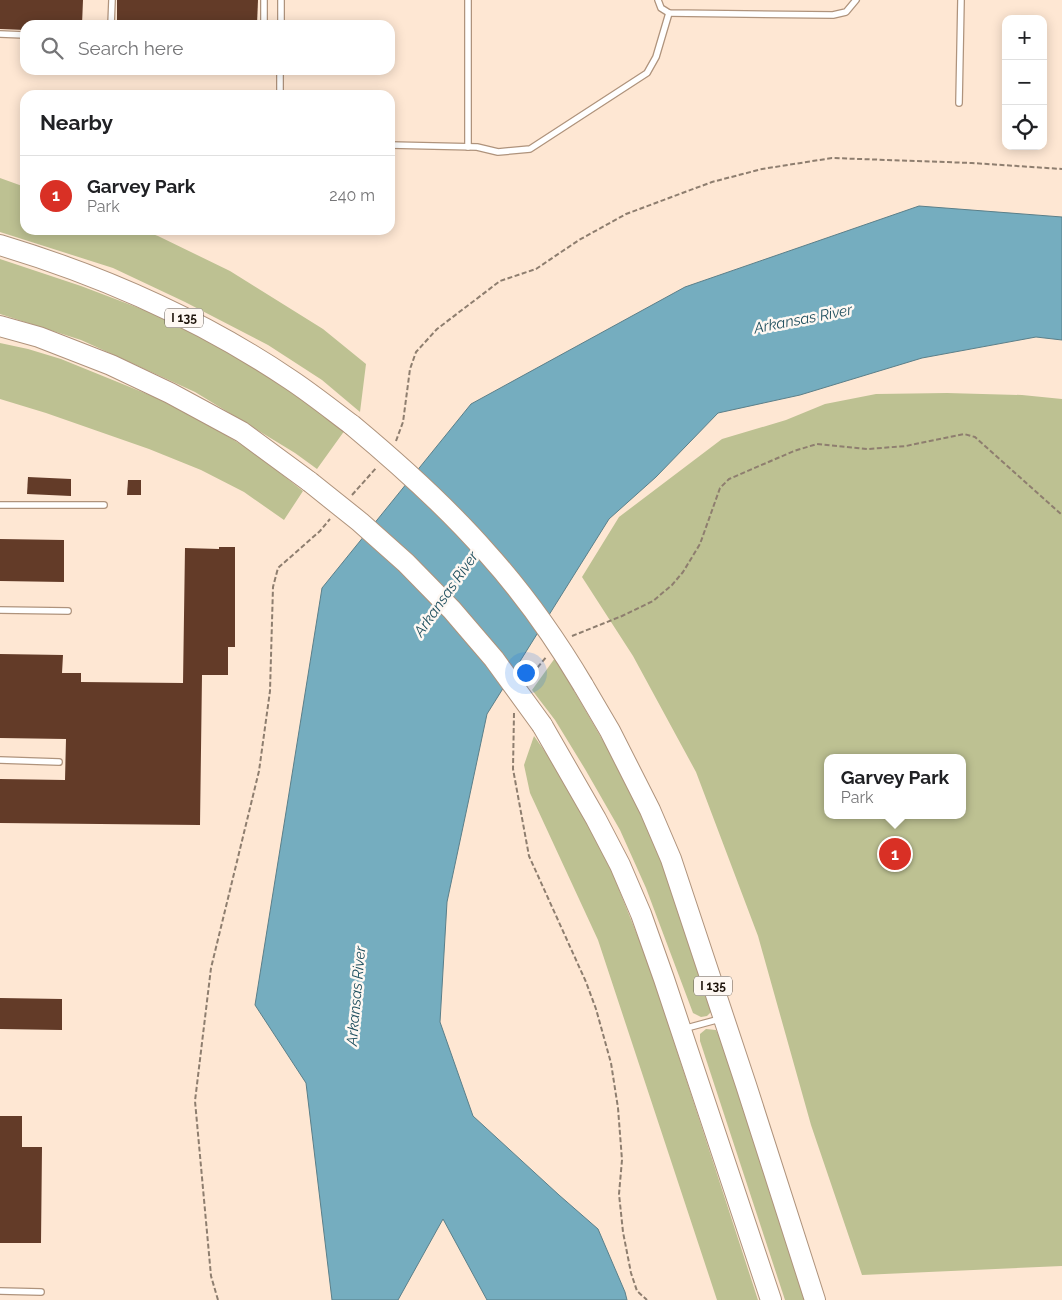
<!DOCTYPE html>
<meta charset="utf-8">
<style>
body{margin:0;font-family:Raleway,sans-serif;background:#f6f6f6;color:#202124}
.controls{position:absolute;right:15px;top:15px;display:grid;overflow:hidden;border-radius:10px;box-shadow:0 2px 12px #0003}
.controls button{width:45px;height:45px;display:grid;place-items:center;padding:0;border:0;border-bottom:1px solid #e0e0e0;background:#fff;color:#202124;font:25px sans-serif}
.you{position:absolute;left:525px;top:672px;width:18px;height:18px;margin:-12px;border:4px solid #fff;border-radius:50%;background:#1a73e8;box-shadow:0 0 0 8px #1a73e833}
.badge{display:grid;place-items:center;width:32px;height:32px;border-radius:50%;background:#d93025;color:#fff;font-size:16px;font-weight:700}
.pin{position:absolute;translate:-50% -50%;border:2px solid #fff;box-shadow:0 1px 5px #0006}
.popup{position:absolute;left:824px;top:754px;width:142px;height:65px;box-sizing:border-box;display:grid;place-content:center;border-radius:10px;background:#fff;filter:drop-shadow(0 1px 4px #0005);font-size:16px;white-space:nowrap;color:#757577}
.popup b{font-size:19px;color:#202124}
.popup::after{content:'';position:absolute;left:50%;top:100%;margin-left:-10px;border:10px solid transparent;border-top-color:#fff}
.list{margin:0;padding:0;list-style:none}
h2{display:flex;justify-content:space-between;align-items:center;height:65px;margin:0;padding:0 20px;font-size:21px}
h2 small{font-size:16px;font-weight:400;color:#757577}
.list li{display:grid;grid-template-columns:32px 1fr auto;gap:15px;align-items:center;box-sizing:border-box;height:80px;padding:0 20px;border-top:1px solid #e0e0e0}
.list b{display:block;font-size:19px;white-space:nowrap}
.list p{margin:0;font-size:16px;white-space:nowrap;color:#757577}
.list em{font-size:16px;font-style:normal;color:#757577}
.icon{flex:none;width:28px;height:28px;fill:none;stroke:currentColor;stroke-width:2;stroke-linecap:round;stroke-linejoin:round}
.map{position:relative;flex:none;width:1062px;height:1300px;overflow:hidden}
.search{position:absolute;background:#fff;box-shadow:0 2px 12px #0003;left:20px;top:20px;width:375px;height:55px;display:flex;align-items:center;gap:12px;box-sizing:border-box;padding:0 18px;border-radius:15px;color:#757577;font-size:19px}
.panel{position:absolute;background:#fff;box-shadow:0 2px 12px #0003;left:20px;top:90px;width:375px;height:145px;border-radius:15px}
.map>svg:first-child{display:block}
.green{fill:#bdc192;fill-rule:evenodd}
.water{fill:#75adbf;stroke:#5b7f89}
.building{fill:#633b28}
.lines{fill:none;stroke-linecap:round;stroke-linejoin:round}
.service-casing{stroke:#af937c;stroke-width:8}
.motorway-casing{stroke:#af937c;stroke-width:22}
.path{stroke:#8e7e6f;stroke-width:2;stroke-dasharray:5 2.5;stroke-linecap:butt}
.service{stroke:#fff;stroke-width:5.5}
.motorway{stroke:#fff;stroke-width:20}
.motorway-bridge-casing{stroke:#af937c;stroke-width:22;stroke-linecap:butt}
.motorway-bridge{stroke:#fff;stroke-width:20}
.labels{text-anchor:middle;dominant-baseline:central;stroke-width:5;stroke-linejoin:round;paint-order:stroke}
.shield{fill:#fef8f3;stroke:#615851;stroke-width:1}
.shield-label{font-size:12px;font-weight:bold;fill:#1e140b}
.water-label{font-size:15px;font-style:italic;fill:#20505f;stroke:#fef8f3}
</style>
<div class="map">
<svg width="1062" height="1300" viewBox="0 0 1062 1300">
<rect width="100%" height="100%" fill="#fee7d3"/>
<g class="green">
<path d="M0,178L25,187V230H141L158,236L230,271L323,329L366,364L360,412L322,380L268,345L185,302L113,268L0,232Z"/>
<path d="M0,259L81,286L160,316L232,354L278,382L345,430L317,469L295,453L195,392L81,340L0,314Z"/>
<path d="M0,343L28,349L61,359L157,398L214,428L252,451L303,491L284,520L244,492L201,470L149,449L46,413L0,399Z"/>
<path d="M947,393L1022,395L1062,399V1266L862,1275L811,1125L758,936L696,772L633,656L582,577L619,517L722,439L786,420L825,404L876,394ZM828,758H962V815H828Z"/>
<path d="M555,658L631,789L658,845L711,1004V1012L707,1016L701,1017L693,1013L646,888L620,830L585,769L555,720L532,690Z"/>
<path d="M534,736L563,777L589,826L610,867L648,962L758,1300H717L598,940L530,793L524,765Z"/>
<path d="M706,1029L716,1030L721,1040L807,1300H785L700,1041V1034Z"/>
</g>
<path class="water" d="M919,206L1062,217V340L1036,337L922,358L800,395L718,413L656,477L609,519L487,714L447,902L440,1022L473,1116L559,1195L598,1229L625,1292L627,1300H487L443,1219L398,1300H332L306,1083L255,1005L322,588L471,404L685,287Z"/>
<g class="building">
<path d="M0,0H83L82,25H25V30L0,29Z"/>
<path d="M117,0H258L257,25H117Z"/>
<path d="M28,477L71,479V496L27,494Z"/>
<path d="M128,480H141V495H127Z"/>
<path d="M0,539L64,540V582L0,581Z"/>
<path d="M219,547H235V647H228V675H202L200,825L0,823V779L65,780L66,739L0,738V654L63,655L62,673H81V682L183,683L185,548L219,549Z"/>
<path d="M0,998L62,999V1030L0,1029Z"/>
<path d="M0,1116H22V1147H42L41,1243H0Z"/>
</g>
<g class="lines">
<defs>
<g id="service">
<path d="M658,0L661,8L669,13L833,15L846,12L856,0"/>
<path d="M111,25L112,0"/>
<path d="M264,25V0"/>
<path d="M281,25V0"/>
<path d="M0,34L25,35"/>
<path d="M280,95V70"/>
<path d="M959,103L961,0"/>
<path d="M390,145L477,147L498,152L530,149L647,73L656,57L669,13"/>
<path d="M468,147V0"/>
<path d="M0,505H104"/>
<path d="M0,610L68,611"/>
<path d="M0,760L59,762"/>
<path d="M683,1029L720,1019"/>
<path d="M0,1291L41,1292"/>
</g>
<g id="motorway">
<path d="M0,245C103,276 202,320 291,380C312,394 332,410 352,425"/>
<path d="M0,326L39,337L111,365L170,393L242,432L310,482"/>
<path d="M583,685L610,731L650,810L671,859L746,1085L815,1300"/>
<path d="M542,725L596,819L620,865L641,914L664,979L771,1300"/>
</g>
</defs>
<use href="#service" class="service-casing"/>
<use href="#motorway" class="motorway-casing"/>
<g class="path">
<path d="M396,441L403,422L410,369L416,352L437,329L500,281L536,269L579,240L626,214L712,182L762,169L832,158L972,163L1062,169"/>
<path d="M352,495L377,467"/>
<path d="M572,636L622,616L653,601L672,585L683,572L700,544L720,488L729,479L794,451L817,444L868,449L906,446L964,434L975,437L1062,515"/>
<path d="M528,679L547,656"/>
<path d="M514,713L513,769L529,856L586,982L596,1009L611,1063L618,1108L622,1160L619,1194L623,1232L631,1273L637,1291L647,1300"/>
<path d="M218,1300L211,1276L195,1101L211,968L259,771L270,691L273,587L278,568L320,531L330,519"/>
</g>
<use href="#service" class="service"/>
<use href="#motorway" class="motorway"/>
<defs>
<g id="motorway-bridge">
<path d="M352,425C400,465 446,506 487,553C524,594 555,638 583,685"/>
<path d="M310,482L360,522L406,563L452,610L494,659L542,725"/>
</g>
</defs>
<use href="#motorway-bridge" class="motorway-bridge-casing"/>
<use href="#motorway-bridge" class="motorway-bridge"/>
</g>
<g class="labels">
<g class="shield">
<rect x="165" y="308.5" width="38" height="19" rx="4"/>
<rect x="694" y="976.5" width="38" height="19" rx="4"/>
</g>
<g class="shield-label">
<text x="184" y="318">I 135</text>
<text x="713" y="986">I 135</text>
</g>
<g class="water-label">
<text transform="translate(803 319) rotate(-11)">Arkansas River</text>
<text transform="translate(446 594) rotate(-55)">Arkansas River</text>
<text transform="translate(356 996) rotate(-85)">Arkansas River</text>
</g>
</g>
</svg>
<div class="controls">
<button>+</button>
<button>−</button>
<button><svg class="icon" aria-label="locate" viewBox="0 0 24 24"><circle cx="12" cy="12" r="6"/><path d="M12 2v4M12 18v4M2 12h4M18 12h4"/></svg></button>
</div>
<div class="you"></div>
<div class="pin badge" style="left:895px;top:854px">1</div>
<div class="popup"><b>Garvey Park</b>Park</div>
<div class="search"><svg class="icon" aria-label="search" viewBox="0 0 24 24"><circle cx="10" cy="10" r="6"/><path d="M15 15l6 6"/></svg>Search here</div>
<section class="panel">
<h2>Nearby<small></small></h2>
<ul class="list">
<li><span class="badge">1</span><div><b>Garvey Park</b><p>Park</p></div><em>240 m</em></li>
</ul>
</section>
</div>
